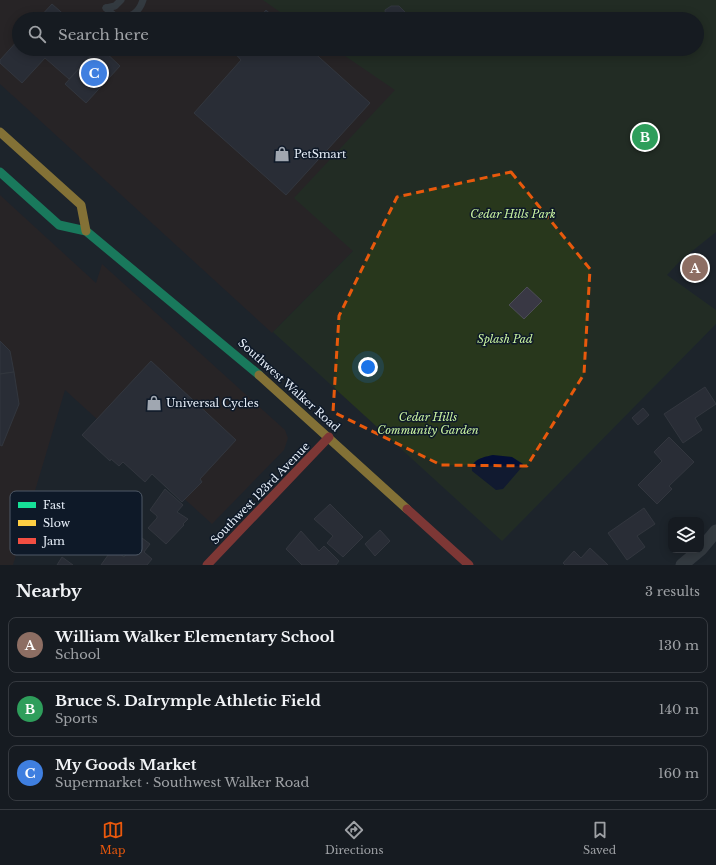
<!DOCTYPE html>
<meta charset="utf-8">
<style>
body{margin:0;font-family:"Libre Baskerville",serif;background:#23282e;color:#f1f3f6}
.controls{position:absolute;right:12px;bottom:12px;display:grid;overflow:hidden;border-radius:8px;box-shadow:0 2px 10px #0003}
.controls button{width:36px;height:36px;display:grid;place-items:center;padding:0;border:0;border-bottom:1px solid #35393f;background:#161b21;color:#f1f3f6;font:20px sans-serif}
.you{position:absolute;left:368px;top:367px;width:14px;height:14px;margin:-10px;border:3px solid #fff;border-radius:50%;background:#1a73e8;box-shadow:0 0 0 6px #1a73e833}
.badge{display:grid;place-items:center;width:26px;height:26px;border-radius:50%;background:#ea580c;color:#fff;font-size:13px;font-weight:700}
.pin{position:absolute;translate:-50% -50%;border:2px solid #fff;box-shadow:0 1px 4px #0006}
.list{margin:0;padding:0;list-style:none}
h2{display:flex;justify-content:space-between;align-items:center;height:52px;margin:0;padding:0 16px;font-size:17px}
h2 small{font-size:13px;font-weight:400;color:#9ea1a5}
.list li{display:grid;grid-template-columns:26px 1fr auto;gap:12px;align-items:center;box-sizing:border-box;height:56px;margin:0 8px 8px;padding:0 8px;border:1px solid #35393f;border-radius:8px}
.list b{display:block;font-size:15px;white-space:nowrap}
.list p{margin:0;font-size:13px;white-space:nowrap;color:#9ea1a5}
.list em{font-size:13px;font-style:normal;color:#9ea1a5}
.icon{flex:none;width:22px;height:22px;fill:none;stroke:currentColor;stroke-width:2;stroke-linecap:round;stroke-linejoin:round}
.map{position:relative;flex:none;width:716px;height:565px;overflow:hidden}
.search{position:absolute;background:#161b21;box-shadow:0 2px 10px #0003;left:12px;right:12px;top:12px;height:44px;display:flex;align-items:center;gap:10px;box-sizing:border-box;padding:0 14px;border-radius:22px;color:#9ea1a5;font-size:15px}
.sheet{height:244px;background:#161b21}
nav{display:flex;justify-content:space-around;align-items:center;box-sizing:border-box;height:56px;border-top:1px solid #35393f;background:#161b21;font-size:11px;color:#9ea1a5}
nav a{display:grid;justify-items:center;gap:2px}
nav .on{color:#ea580c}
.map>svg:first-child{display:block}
.commercial{fill:#332420}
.green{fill:#28371c}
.water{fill:#030e35}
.building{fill:#393844;stroke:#4c4d55}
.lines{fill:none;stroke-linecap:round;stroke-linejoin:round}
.lane{stroke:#4f545a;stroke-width:7}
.street{stroke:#4f545a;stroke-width:13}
.fast{stroke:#16e098;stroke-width:9}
.slow{stroke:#ffcf43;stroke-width:9}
.jam{stroke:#f24e42;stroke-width:9}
.marked{fill:none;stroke:#e8590c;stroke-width:3;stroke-dasharray:8 5;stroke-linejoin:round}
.labels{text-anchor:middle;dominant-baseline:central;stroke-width:3;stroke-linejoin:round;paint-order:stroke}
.poi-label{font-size:11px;fill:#e6eef8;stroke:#0e1928;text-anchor:start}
.park-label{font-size:11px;font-style:italic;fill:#caf4a1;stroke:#0e1928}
.street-label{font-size:11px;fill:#e6eef8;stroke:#0e1928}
.key{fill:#0e1928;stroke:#4f5966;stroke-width:1}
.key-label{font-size:11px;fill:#e6eef8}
</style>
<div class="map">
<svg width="716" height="565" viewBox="0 0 716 565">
<rect width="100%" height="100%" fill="#1d242c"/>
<g class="commercial">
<path d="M0,0H277L304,19H19V49H346L404,90L353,251L272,333L0,84Z"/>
<path d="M0,195L96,283L102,264L285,430L288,438L284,450L212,524L65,390L13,565H0Z"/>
</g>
<path class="green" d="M263,0H716V232L681,260L667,275L716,310V324L502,541L273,332L353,251L294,198L395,90L335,49H697V19H290Z"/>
<path class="water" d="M493,455L512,457L523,464L522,467L503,489L496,490L472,471C471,459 484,457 493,455Z"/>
<g class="building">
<path d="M52,4L69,19H38Z"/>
<path d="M391,6H399L405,12L404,19H386L385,10Z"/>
<path d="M266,10L276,19H258Z"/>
<path d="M19,39V49H97L69,79L45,58L22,83L0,63V60Z"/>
<path d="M97,49H102L120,66L86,103L65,84Z"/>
<path d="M231,49H310L370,103L286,195L194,113L241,60Z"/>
<path d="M527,287L542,301L524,319L509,305Z"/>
<path d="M0,341L10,351L14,372L0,374Z"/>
<path d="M151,361L236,440L200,479L202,482L182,502L152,474L145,482L123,462L119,466L111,459L110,461L82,435Z"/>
<path d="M14,372L19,404L2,446L0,445V374Z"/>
<path d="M705,387L716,404L695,418L702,430L683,443L664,414Z"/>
<path d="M643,408L649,415L638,425L632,418Z"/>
<path d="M669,437L694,462L669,486L672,489L657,504L638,485L662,461L654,452Z"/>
<path d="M165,489L183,505L177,512L188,519L183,524L184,525L166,544L148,528L157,518V516L150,510Z"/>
<path d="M330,504L363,537L343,557L327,543L333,536L314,519Z"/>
<path d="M644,508L655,524L637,536L645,547L627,560L608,533Z"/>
<path d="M126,526L150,544L144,552L152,559L147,565H101L111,551L117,555L119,553L124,557L133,545L120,535Z"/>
<path d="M380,530L390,541L375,556L365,544Z"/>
<path d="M301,531L319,551L324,546L339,561L336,565H302L286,549Z"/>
<path d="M590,548L608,565H565L563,563L574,551L581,558Z"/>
<path d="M62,557L73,565H57Z"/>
</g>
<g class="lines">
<g class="lane">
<path d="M106,8L117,18C131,18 139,13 143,0"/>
<path d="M106,8L115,6L121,0"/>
</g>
<g class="street">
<path d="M701,549L716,531"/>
<path d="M682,565L700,550"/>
</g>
<path class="fast" d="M0,172L59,225L86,231L259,375"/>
<g class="slow">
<path d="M0,132L81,205L86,231"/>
<path d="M259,375L407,509"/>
</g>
<g class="jam">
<path d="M407,509L469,565"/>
<path d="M207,565L329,437"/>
</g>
</g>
<path d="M0 0H716V565H0ZM511,172L590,269L584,374L527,466L441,465L333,412L339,316L397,197Z" fill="#1d242c" fill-opacity=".55" fill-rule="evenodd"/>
<path class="marked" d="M511,172L590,269L584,374L527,466L441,465L333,412L339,316L397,197Z"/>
<defs>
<symbol id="shop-bare" viewBox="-9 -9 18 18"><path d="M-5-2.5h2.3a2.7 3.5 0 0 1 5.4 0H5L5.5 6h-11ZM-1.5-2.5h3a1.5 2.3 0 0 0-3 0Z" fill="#a0a7b1" stroke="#0e1928" stroke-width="2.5" paint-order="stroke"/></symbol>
</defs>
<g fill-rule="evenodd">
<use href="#shop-bare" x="271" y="143" width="22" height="22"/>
<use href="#shop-bare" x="143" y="392" width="22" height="22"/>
</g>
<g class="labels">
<g class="poi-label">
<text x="294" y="154">PetSmart</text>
<text x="166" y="403">Universal Cycles</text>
</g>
<g class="park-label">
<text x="513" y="214">Cedar Hills Park</text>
<text x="505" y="339">Splash Pad</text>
<text x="428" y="417">Cedar Hills<tspan x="428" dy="13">Community Garden</tspan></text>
</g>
<g class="street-label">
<text transform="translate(289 385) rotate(42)">Southwest Walker Road</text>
<text transform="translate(260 493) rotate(-46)">Southwest 123rd Avenue</text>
</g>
</g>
<rect x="10" y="491" width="132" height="64" rx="6" class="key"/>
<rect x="18" y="502" width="18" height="6" fill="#16e098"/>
<rect x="18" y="520" width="18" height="6" fill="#ffcf43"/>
<rect x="18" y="538" width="18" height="6" fill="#f24e42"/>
<g class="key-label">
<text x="43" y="509">Fast</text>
<text x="43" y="527">Slow</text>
<text x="43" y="545">Jam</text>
</g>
</svg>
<div class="controls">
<button><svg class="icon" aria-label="layers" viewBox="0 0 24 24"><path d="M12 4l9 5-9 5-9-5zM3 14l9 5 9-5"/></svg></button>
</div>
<div class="you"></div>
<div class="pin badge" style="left:695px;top:268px;background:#8d6e63">A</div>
<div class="pin badge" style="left:645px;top:137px;background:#2e9e5b">B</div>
<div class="pin badge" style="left:94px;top:73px;background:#3f7fe0">C</div>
<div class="search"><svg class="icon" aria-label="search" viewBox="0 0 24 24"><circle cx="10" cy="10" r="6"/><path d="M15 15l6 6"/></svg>Search here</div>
</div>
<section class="sheet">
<h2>Nearby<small>3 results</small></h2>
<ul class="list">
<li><span class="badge" style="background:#8d6e63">A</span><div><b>William Walker Elementary School</b><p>School</p></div><em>130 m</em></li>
<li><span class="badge" style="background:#2e9e5b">B</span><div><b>Bruce S. DaIrymple Athletic Field</b><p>Sports</p></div><em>140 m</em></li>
<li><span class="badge" style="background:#3f7fe0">C</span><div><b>My Goods Market</b><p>Supermarket · Southwest Walker Road</p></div><em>160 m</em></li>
</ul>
</section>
<nav>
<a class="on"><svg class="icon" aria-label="map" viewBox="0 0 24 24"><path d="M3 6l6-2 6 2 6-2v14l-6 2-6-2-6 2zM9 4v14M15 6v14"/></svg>Map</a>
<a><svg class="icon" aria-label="directions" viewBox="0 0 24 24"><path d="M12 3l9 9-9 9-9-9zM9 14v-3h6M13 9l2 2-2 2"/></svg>Directions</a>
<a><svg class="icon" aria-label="saved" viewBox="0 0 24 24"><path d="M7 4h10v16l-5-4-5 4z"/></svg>Saved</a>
</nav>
